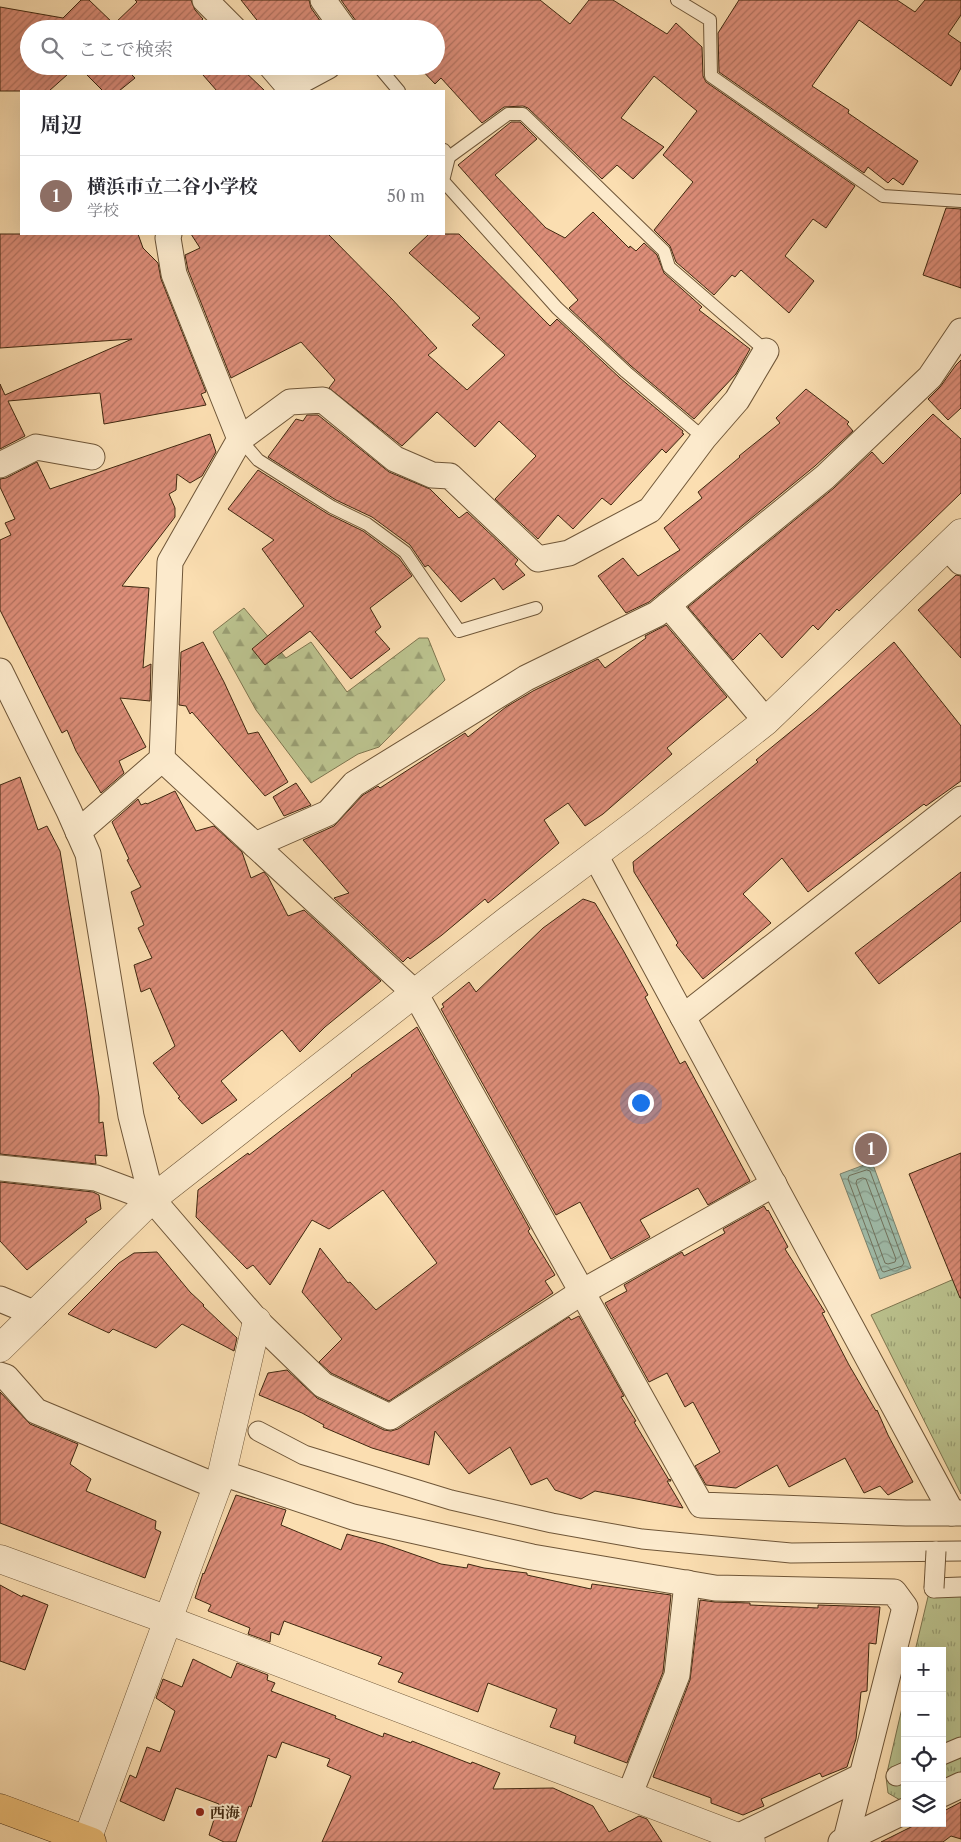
<!DOCTYPE html>
<html lang="ja">
<meta charset="utf-8">
<style>
body{margin:0;font-family:"Libre Caslon Text","Noto Serif JP",serif;background:#f2f2f3;color:#2b2b33}
.controls{position:absolute;right:15px;bottom:15px;display:grid;overflow:hidden;border-radius:0px;box-shadow:0 5px 20px #0002}
.controls button{width:45px;height:45px;display:grid;place-items:center;padding:0;border:0;border-bottom:1px solid #e1e1e2;background:#fff;color:#2b2b33;font:25px sans-serif}
.you{position:absolute;left:640px;top:1102px;width:18px;height:18px;margin:-12px;border:4px solid #fff;border-radius:50%;background:#1a73e8;box-shadow:0 0 0 8px #1a73e833}
.badge{display:grid;place-items:center;width:32px;height:32px;border-radius:50%;background:#8f2418;color:#fff;font-size:16px;font-weight:700}
.pin{position:absolute;translate:-50% -50%;border:2px solid #fff;box-shadow:0 1px 5px #0006}
.list{margin:0;padding:0;list-style:none}
h2{display:flex;justify-content:space-between;align-items:center;height:65px;margin:0;padding:0 20px;font-size:21px}
h2 small{font-size:16px;font-weight:400;color:#7c7c81}
.list li{display:grid;grid-template-columns:32px 1fr auto;gap:15px;align-items:center;box-sizing:border-box;height:80px;padding:0 20px;border-top:1px solid #e1e1e2}
.list b{display:block;font-size:19px;white-space:nowrap}
.list p{margin:0;font-size:16px;white-space:nowrap;color:#7c7c81}
.list em{font-size:16px;font-style:normal;color:#7c7c81}
.icon{flex:none;width:28px;height:28px;fill:none;stroke:currentColor;stroke-width:2;stroke-linecap:round;stroke-linejoin:round}
.map{position:relative;flex:none;width:961px;height:1842px;overflow:hidden}
.search{position:absolute;background:#fff;box-shadow:0 5px 20px #0002;left:20px;top:20px;width:425px;height:55px;display:flex;align-items:center;gap:12px;box-sizing:border-box;padding:0 18px;border-radius:28px;color:#7c7c81;font-size:19px}
.panel{position:absolute;background:#fff;box-shadow:0 5px 20px #0002;left:20px;top:90px;width:425px;height:145px;border-radius:0px}
.map>svg:first-child{display:block}
.grass{fill:url(#grass-tufts);stroke:#7e754f}
.forest{fill:url(#forest-firs);stroke:#7e754f}
.water{fill:url(#water-waves);stroke:#79816c}
.lines{fill:none;stroke-linecap:round;stroke-linejoin:round}
.shore{stroke:#70725d;stroke-width:1}
.building{fill:url(#building-hatch);stroke:#402810}
.service-casing{stroke:#6f5638;stroke-width:14}
.pedestrian-casing{stroke:#6f5638;stroke-width:21}
.minor-casing{stroke:#6f5638;stroke-width:27}
.tertiary-casing{stroke:#6f5638;stroke-width:29}
.trunk-casing{stroke:#402810;stroke-width:29}
.service{stroke:#fceacc;stroke-width:12}
.pedestrian{stroke:#fceacc;stroke-width:19}
.minor{stroke:#fceacc;stroke-width:25}
.tertiary{stroke:#fceacc;stroke-width:28}
.trunk{stroke:#eebf78;stroke-width:28}
.pedestrian-bridge-casing{stroke:#6f5638;stroke-width:21;stroke-linecap:butt}
.pedestrian-bridge{stroke:#fceacc;stroke-width:19}
.poi-dot{fill:#8f2418;stroke:#fceacc;stroke-width:2}
.labels{text-anchor:middle;dominant-baseline:central;stroke-width:4;stroke-linejoin:round;paint-order:stroke}
.poi-label{font-size:15px;font-weight:bold;fill:#402810;stroke:#fceacc;text-anchor:start}
</style>
<div class="map">
<svg width="961" height="1842" viewBox="0 0 961 1842">
<defs>
<pattern id="grass-tufts" width="24" height="20" patternUnits="userSpaceOnUse" patternTransform="scale(1.25)"><rect width="24" height="20" fill="#bbc28e"/><path d="M3 7l-1-3M5 7V3M7 7l1-3M15 17l-1-3M17 17v-4M19 17l1-3" fill="none" stroke="#999e73"/></pattern>
<pattern id="forest-firs" width="22" height="20" patternUnits="userSpaceOnUse" patternTransform="scale(1.25)"><rect width="22" height="20" fill="#bbc28e"/><path d="M5 1l3.5 6h-7zM16 11l3.5 6h-7z" fill="#999e73"/></pattern>
<pattern id="water-waves" width="16" height="10" patternUnits="userSpaceOnUse" patternTransform="scale(1.25)"><rect width="16" height="10" fill="#9fbcaa"/><path d="M0 5q4-4 8 0t8 0" fill="none" stroke="#839989"/></pattern>
<pattern id="building-hatch" width="6" height="6" patternUnits="userSpaceOnUse" patternTransform="scale(1.25)"><rect width="6" height="6" fill="#dc8d78"/><path d="M-1 1l2-2M0 6l6-6M5 7l2-2" fill="none" stroke="#b47361"/></pattern>
</defs>
<rect width="100%" height="100%" fill="#fbdeb1"/>
<filter id="stains"><feTurbulence type="fractalNoise" baseFrequency=".004" numOctaves="4"/><feColorMatrix values="0 0 0 0 .2 0 0 0 0 .09 0 0 0 0 .02 0 0 0 .5 -.17"/></filter>
<radialGradient id="worn" r=".72"><stop offset=".6" stop-color="#630" stop-opacity="0"/><stop offset="1" stop-color="#630" stop-opacity=".3"/></radialGradient>
<g class="grass">
<path d="M961,1276V1494L871,1315Z"/>
<path d="M961,1579V1772L942,1780V1651H915L932,1580Z"/>
<path d="M905,1695V1798L900,1800L888,1793L886,1777Z"/>
</g>
<path class="forest" d="M244,608L286,658L311,642L347,692L419,638H428L445,680L379,747L358,754L311,783L256,710L213,632Z"/>
<path class="water" d="M872,1162L911,1268L880,1279L840,1174Z"/>
<g class="lines">
<g class="shore">
<path d="M867,1170L870,1171L904,1263L902,1266L884,1272L882,1271L848,1179L849,1176Z"/>
<path d="M863,1178L866,1179L896,1259L895,1262L888,1264L885,1263L856,1183L857,1180Z"/>
</g>
</g>
<g class="building">
<path d="M81,0H89L114,24L137,2L135,0H191L195,10L203,19L191,29H161L154,22L146,29H29V66H77L49,91H0V7L63,18Z"/>
<path d="M241,0H309L311,8L326,29H264Z"/>
<path d="M341,0H540L570,24L589,0H613L667,34L676,23L702,47L703,76L706,82L855,186L826,228L813,219L785,256L814,281L789,313L741,270L735,277L732,275L714,295L676,262L670,246L654,230L693,182L663,155L697,111L654,76L621,118L664,147L633,179L617,165L602,179L528,108L523,106L504,107L482,123L441,78L435,84L418,66H436V29H358L356,21Z"/>
<path d="M739,0H897L915,12L925,0H961V15L948,34L961,43V68L951,86L859,20L812,86L849,110L848,113L918,161L903,185L893,178L888,183L868,167L864,173L719,72L718,33Z"/>
<path d="M78,66H123L135,78L119,91H103Z"/>
<path d="M215,66H239L265,91H217L203,75Z"/>
<path d="M511,122H520L537,139L495,175L546,228L565,238L593,212L629,248L630,246L636,251L644,243L657,255L664,273L702,307L699,310L750,349L736,374L694,419L631,366L569,308L578,300L458,165Z"/>
<path d="M946,208L961,209V288L923,275Z"/>
<path d="M0,234H138L143,248L158,263L161,279L206,392L201,394L206,405L104,424L100,393L8,401L25,436L0,449V384L5,395L132,339L0,348Z"/>
<path d="M191,234H328L392,299L437,348L428,355L467,390L505,355L472,325L480,318L409,253L429,234H459L550,326L557,319L620,378L683,431L682,433L684,434L666,453L662,449L611,505L602,498L573,529L558,515L538,539L495,499L536,456L499,421L475,447L437,412L402,446L329,388L335,380L301,342L231,378L188,270L185,255L200,248Z"/>
<path d="M961,360V408L948,420L928,399L940,387L956,365Z"/>
<path d="M806,389L849,422L847,424L853,431L815,466L649,602L626,613L598,576L623,558L638,576L680,550L664,528L702,498L698,492L740,457L739,456L780,423L776,418Z"/>
<path d="M933,414L961,439V493L839,611L837,609L818,630L813,625L782,658L760,633L733,660L688,607L834,488L872,452L883,464Z"/>
<path d="M307,415H318L389,472L430,489L459,518L467,512L518,560L515,564L525,575L503,590L494,578L461,602L428,565L425,567L410,545L372,517L336,500L268,457L296,419L303,421Z"/>
<path d="M210,434L216,452L202,476L190,483L177,474L176,490L169,494L175,508V517L122,586L149,588L143,668L151,664L150,701L120,698L146,747L119,761L124,773L101,793L76,751L67,730L62,733L0,610V540L11,535L5,523L15,519L0,487V479L6,478L37,462L50,489Z"/>
<path d="M258,470L328,514L363,531L399,558L412,576L370,608L381,627L375,632L390,649L351,679L310,631L265,665L252,649L304,606L262,549L274,540L228,509Z"/>
<path d="M956,575L961,576V658L918,610Z"/>
<path d="M666,625L727,697L667,748L672,754L603,814L585,826L568,803L544,820L559,843L499,894L488,903L485,899L442,935L410,959L408,957L403,962L334,898L349,893L303,840L334,826L363,795L378,786L380,788L465,733L468,737L506,707L533,691L598,659L605,668L646,638L645,636Z"/>
<path d="M203,642L224,682L248,734L258,732L288,782L265,796L192,712L190,714L186,706L179,705L181,652Z"/>
<path d="M894,642L961,726V781L926,806L924,804L808,892L782,858L743,894L771,923L703,979L676,945L678,943L634,872L633,862L758,762L756,760L816,711Z"/>
<path d="M20,777L38,830L47,826L60,851L86,1008L99,1097V1123L103,1122L107,1156L95,1155L96,1164L0,1154V785Z"/>
<path d="M296,783L311,805L284,816L273,797Z"/>
<path d="M175,791L196,831L214,826L242,852L251,878L264,872L268,877L288,916L304,910L381,981L325,1027L300,1052L282,1030L221,1081L237,1100L202,1124L178,1098L180,1097L153,1063L175,1046L150,988L141,992L134,965L152,958L138,928L144,925L131,892L141,887L127,860L129,859L112,822L138,799L141,805L146,803L147,804Z"/>
<path d="M961,872V921L879,984L855,953Z"/>
<path d="M583,899L595,903L623,950L648,995L645,997L680,1064L685,1061L750,1181L708,1205L698,1188L640,1220L650,1237L611,1259L580,1202L556,1215L441,1009L444,1007L442,1004L469,982L476,992L543,928Z"/>
<path d="M417,1027L530,1229L528,1231L555,1275L545,1281L553,1293L389,1401L331,1373L319,1362L342,1339L302,1292L320,1248L348,1283L350,1282L376,1310L437,1263L383,1190L329,1229L312,1220L270,1285L253,1265L247,1269L196,1217L198,1190L248,1153L249,1155L352,1076L351,1075Z"/>
<path d="M961,1153V1298H960L909,1174Z"/>
<path d="M0,1182L93,1192L99,1195L101,1209L85,1219L87,1222L27,1270L0,1241Z"/>
<path d="M764,1206L767,1211L768,1210L788,1247L785,1249L825,1312L822,1313L849,1365L876,1411L877,1410L888,1435L913,1482L888,1495L880,1486L864,1493L845,1458L789,1487L777,1465L736,1488L706,1485L695,1466L720,1452L693,1402L685,1407L667,1373L649,1382L605,1303L627,1291L624,1285L682,1252L684,1256L725,1233L723,1229Z"/>
<path d="M157,1252L190,1292L204,1305L203,1306L237,1338L234,1351L182,1324L156,1348L113,1329L109,1333L68,1314L119,1263L134,1253Z"/>
<path d="M579,1316L624,1396L621,1397L636,1421L634,1422L669,1480L670,1479L671,1481H667L683,1508L595,1491L581,1499L555,1490L547,1478L531,1485L510,1447L469,1474L435,1431L429,1465L372,1448L323,1427L324,1425L302,1413L259,1395L268,1373L287,1370L317,1398L384,1430L391,1431L398,1429L569,1317L571,1320Z"/>
<path d="M0,1392L30,1424L78,1444L70,1464L91,1479L86,1491L156,1521L155,1529L161,1532L145,1578L0,1523Z"/>
<path d="M236,1495L286,1510L281,1525L341,1550L347,1534L384,1544L441,1564L467,1568L468,1564L484,1568L527,1573V1575L591,1589L592,1584L671,1595L663,1672L627,1763L574,1743L576,1736L550,1727L557,1709L488,1683L478,1712L398,1682L403,1673L378,1664L382,1657L284,1621L279,1635L271,1632L270,1642L248,1634L250,1628L208,1611L211,1605L195,1598L203,1573L204,1574Z"/>
<path d="M0,1585L22,1597L23,1595L48,1605L25,1670L0,1661Z"/>
<path d="M700,1600L715,1602L750,1603V1605L818,1608V1605L880,1607L876,1644L869,1643L867,1691L861,1692L856,1739L847,1767L822,1777L820,1773L761,1799L764,1806L743,1815L711,1803V1798L653,1777L690,1680Z"/>
<path d="M193,1659L231,1678L237,1663L268,1675L267,1680L275,1683L271,1691L336,1716L335,1718L383,1737L384,1733L411,1743L412,1741L471,1764L472,1762L500,1773L493,1789L553,1788L593,1806L609,1832L639,1816L647,1819L662,1842H322L351,1776L327,1766L330,1759L282,1742L276,1758L268,1755L251,1807L249,1806L236,1842H224L209,1835L219,1804L176,1788L164,1821L120,1801L130,1775L136,1778L147,1747L160,1752L175,1711L156,1698L163,1679L182,1687Z"/>
<path d="M961,1802V1839L951,1836L943,1842H881L919,1823H942V1812Z"/>
</g>
<g class="lines">
<defs>
<g id="service">
<path d="M677,0L710,20L711,76L883,196L961,201"/>
<path d="M378,66L399,91"/>
<path d="M444,150L449,157L444,177"/>
<path d="M449,157L508,114H523L664,251L669,267L766,351"/>
<path d="M444,182L557,308L626,372L704,438"/>
<path d="M240,439L258,460L332,507L367,524L405,552L459,631L536,608"/>
</g>
<g id="pedestrian">
<path d="M258,1431L304,1455L451,1500L552,1523L642,1539L791,1553L961,1551"/>
<path d="M934,1588L961,1587"/>
<path d="M942,1755L961,1747"/>
<path d="M896,1776L905,1772"/>
</g>
<g id="minor">
<path d="M205,0L234,29"/>
<path d="M323,0L344,29"/>
<path d="M271,66L289,87V91"/>
<path d="M289,87L328,66"/>
<path d="M240,439L290,402L323,400L395,459L432,475L450,476L538,559L569,553L650,510L704,438L737,400L766,351"/>
<path d="M0,465L36,447L92,457"/>
<path d="M947,547L961,562"/>
<path d="M668,605L766,721"/>
<path d="M0,671L69,811L88,854L131,1116L152,1199L257,1321L323,1385L390,1417L582,1292L774,1184"/>
<path d="M162,759L415,993L701,1505L906,1513H961"/>
<path d="M78,832L162,759L170,562L240,439L174,274L168,238L169,234"/>
<path d="M255,845L328,813L354,784L526,678L657,614L825,477L930,377L961,331"/>
<path d="M595,855L952,1513"/>
<path d="M683,1017L961,799"/>
<path d="M0,1168L96,1178L152,1199"/>
<path d="M0,1299L36,1314"/>
<path d="M0,1375L6,1377L36,1411L218,1487"/>
<path d="M222,1473L353,1517L532,1557L715,1588L894,1592L905,1607L846,1839"/>
<path d="M942,1794L961,1785"/>
<path d="M629,1796L677,1675L687,1583"/>
<path d="M727,1842L862,1776"/>
<path d="M841,1842L905,1811"/>
</g>
<g id="tertiary">
<path d="M0,1348L152,1199L508,920L638,822L766,721L961,533"/>
<path d="M0,1559L168,1620L751,1842"/>
<path d="M87,1840L222,1473L257,1321"/>
</g>
<path id="trunk" d="M0,1808L92,1842"/>
</defs>
<use href="#service" class="service-casing"/>
<use href="#pedestrian" class="pedestrian-casing"/>
<use href="#minor" class="minor-casing"/>
<use href="#tertiary" class="tertiary-casing"/>
<use href="#trunk" class="trunk-casing"/>
<use href="#service" class="service"/>
<use href="#pedestrian" class="pedestrian"/>
<use href="#minor" class="minor"/>
<use href="#tertiary" class="tertiary"/>
<use href="#trunk" class="trunk"/>
<defs>
<path id="pedestrian-bridge" d="M934,1588L936,1551"/>
</defs>
<use href="#pedestrian-bridge" class="pedestrian-bridge-casing"/>
<use href="#pedestrian-bridge" class="pedestrian-bridge"/>
</g>
<circle class="poi-dot" cx="200" cy="1812" r="5"/>
<g class="labels">
<g class="poi-label">
<text x="210" y="1812">西海</text>
</g>
</g>
<rect width="100%" height="100%" filter="url(#stains)"/>
<rect width="100%" height="100%" fill="url(#worn)"/>
</svg>
<div class="controls">
<button>+</button>
<button>−</button>
<button><svg class="icon" aria-label="locate" viewBox="0 0 24 24"><circle cx="12" cy="12" r="6"/><path d="M12 2v4M12 18v4M2 12h4M18 12h4"/></svg></button>
<button><svg class="icon" aria-label="layers" viewBox="0 0 24 24"><path d="M12 4l9 5-9 5-9-5zM3 14l9 5 9-5"/></svg></button>
</div>
<div class="you"></div>
<div class="pin badge" style="left:871px;top:1149px;background:#8d6e63">1</div>
<div class="search"><svg class="icon" aria-label="search" viewBox="0 0 24 24"><circle cx="10" cy="10" r="6"/><path d="M15 15l6 6"/></svg>ここで検索</div>
<section class="panel">
<h2>周辺<small></small></h2>
<ul class="list">
<li><span class="badge" style="background:#8d6e63">1</span><div><b>横浜市立二谷小学校</b><p>学校</p></div><em>50 m</em></li>
</ul>
</section>
</div>
